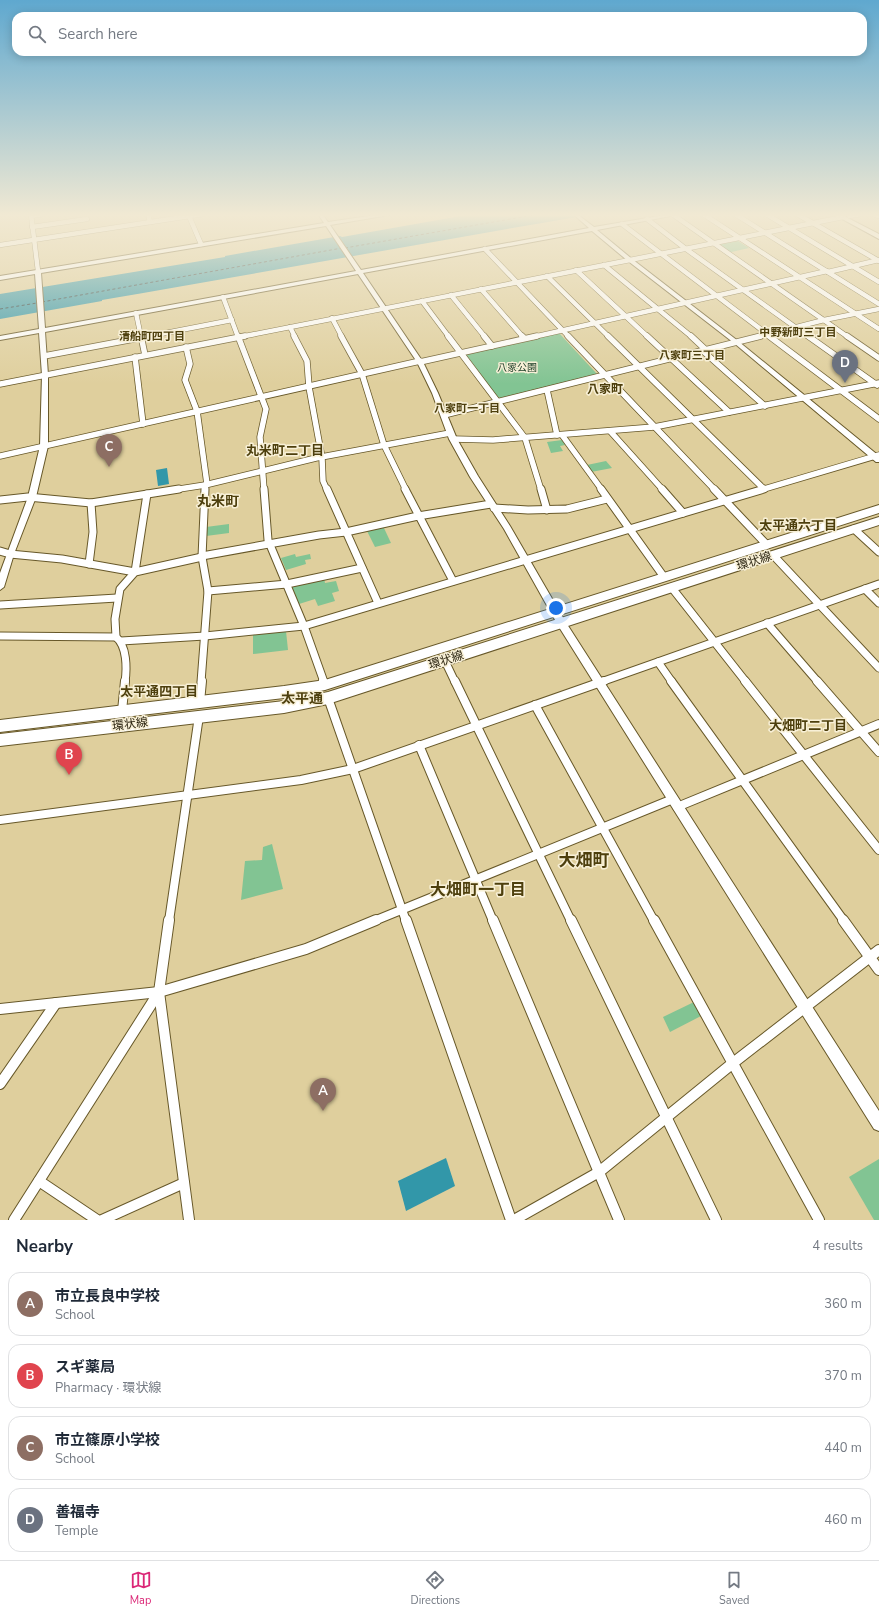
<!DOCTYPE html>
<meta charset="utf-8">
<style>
body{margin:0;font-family:"Nunito Sans","Noto Sans JP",sans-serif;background:#f2f2f3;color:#1f2937}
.you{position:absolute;left:556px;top:608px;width:14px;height:14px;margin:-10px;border:3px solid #fff;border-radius:50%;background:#1a73e8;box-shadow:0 0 0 6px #1a73e833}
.badge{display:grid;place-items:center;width:26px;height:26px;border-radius:50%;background:#db2777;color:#fff;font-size:13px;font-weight:700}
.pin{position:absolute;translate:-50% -33px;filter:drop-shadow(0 1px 2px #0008)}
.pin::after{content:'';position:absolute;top:21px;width:14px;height:12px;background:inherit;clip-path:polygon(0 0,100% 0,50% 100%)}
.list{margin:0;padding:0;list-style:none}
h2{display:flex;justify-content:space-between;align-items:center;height:52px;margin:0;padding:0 16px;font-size:17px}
h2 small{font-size:13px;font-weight:400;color:#747a83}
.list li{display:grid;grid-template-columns:26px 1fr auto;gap:12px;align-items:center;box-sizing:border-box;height:64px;margin:0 8px 8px;padding:0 8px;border:1px solid #e0e1e3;border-radius:12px}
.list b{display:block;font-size:15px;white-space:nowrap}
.list p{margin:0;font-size:13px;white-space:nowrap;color:#747a83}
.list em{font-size:13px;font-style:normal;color:#747a83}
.icon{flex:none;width:22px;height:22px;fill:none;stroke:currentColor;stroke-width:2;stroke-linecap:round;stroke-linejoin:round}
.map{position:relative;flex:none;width:879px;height:1220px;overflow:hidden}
.search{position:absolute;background:#fff;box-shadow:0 2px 10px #0003;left:12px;right:12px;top:12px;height:44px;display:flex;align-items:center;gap:10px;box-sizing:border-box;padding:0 14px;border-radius:12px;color:#747a83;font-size:15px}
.sheet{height:340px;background:#fff}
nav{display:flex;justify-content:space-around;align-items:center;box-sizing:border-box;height:56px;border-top:1px solid #e0e1e3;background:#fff;font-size:11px;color:#747a83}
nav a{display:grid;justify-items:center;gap:2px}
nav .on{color:#db2777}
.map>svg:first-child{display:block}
.green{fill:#82c493}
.water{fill:#3297a9}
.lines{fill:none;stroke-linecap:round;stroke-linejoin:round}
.ferry{stroke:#22393e;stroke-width:1;stroke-dasharray:3 2.5;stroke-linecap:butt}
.minor-far4-casing{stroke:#675829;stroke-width:5.5}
.minor-far3-casing{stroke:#675829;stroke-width:7}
.minor-far2-casing{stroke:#675829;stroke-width:9}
.minor-far1-casing{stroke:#675829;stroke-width:10}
.minor-casing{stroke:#675829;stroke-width:12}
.tertiary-casing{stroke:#675829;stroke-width:2}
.primary-casing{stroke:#675829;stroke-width:2}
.trunk-casing{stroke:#675829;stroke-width:2}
.minor-far4{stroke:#fff;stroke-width:4.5}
.minor-far3{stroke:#fff;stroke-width:5.5}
.minor-far2{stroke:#fff;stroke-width:7}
.minor-far1{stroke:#fff;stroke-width:8}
.minor{stroke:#fff;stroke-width:10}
.tertiary{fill:#fff;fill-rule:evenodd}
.primary{fill:#fff;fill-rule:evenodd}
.trunk{fill:#fff;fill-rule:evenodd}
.labels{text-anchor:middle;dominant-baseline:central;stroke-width:3;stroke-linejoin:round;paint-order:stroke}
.far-park-label{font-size:10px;fill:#13361f;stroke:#f8f0d7}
.far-neighbourhood-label{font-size:11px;font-weight:bold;fill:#4d3f0d;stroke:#f8f0d7}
.far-quarter-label{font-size:12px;font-weight:bold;fill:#4d3f0d;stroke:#f8f0d7}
.street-label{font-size:12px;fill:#261f0c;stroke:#f8f0d7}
.neighbourhood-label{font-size:13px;font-weight:bold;fill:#4d3f0d;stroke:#f8f0d7}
.quarter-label{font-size:14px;font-weight:bold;fill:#4d3f0d;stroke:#f8f0d7}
.near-neighbourhood-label{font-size:16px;font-weight:bold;fill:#4d3f0d;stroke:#f8f0d7}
.near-quarter-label{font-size:17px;font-weight:bold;fill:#4d3f0d;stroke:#f8f0d7}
</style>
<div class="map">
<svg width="879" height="1220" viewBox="0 0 879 1220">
<rect width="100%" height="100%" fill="#dfcf9d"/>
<g class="green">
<path d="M738,241L749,248L727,253L717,245Z"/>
<path d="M559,333L597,374L501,398L497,397L464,353Z"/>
<path d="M562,440L565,445L560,446L563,451L551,453L547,442Z"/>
<path d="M606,461L612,468L591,472L587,465Z"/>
<path d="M229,524V533L206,536V527Z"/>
<path d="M383,526L391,543L375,547L367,531Z"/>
<path d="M295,554L296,557L310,554L311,559L305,560L306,564L286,570L281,558Z"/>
<path d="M324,578L325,583L336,581L339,591L332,593L335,601L318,606L315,599L299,604L292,587L294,584Z"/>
<path d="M286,631L288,650L253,654V635Z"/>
<path d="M272,844L283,889L241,900L245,861L262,860L263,847Z"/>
<path d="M694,1002L701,1016L670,1032L663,1017Z"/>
<path d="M879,1159V1220H874L849,1177Z"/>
</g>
<g class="water">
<path d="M472,214H593C432,242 264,272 102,300V301L0,319V294L225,257V256L340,236L342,237Z"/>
<path d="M167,468L169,484L158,486L156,470Z"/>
<path d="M446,1158L455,1186L406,1211L398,1181Z"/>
</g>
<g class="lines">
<g class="ferry">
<path d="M345,248L539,214"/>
<path d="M42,302L342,248"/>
<path d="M0,309L37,303"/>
</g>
<defs>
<g id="minor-far4">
<path d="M31,214L38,271"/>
<path d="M148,214L150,222"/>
<path d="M672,214L848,337"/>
<path d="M703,214L879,329"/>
<path d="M735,214L879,304"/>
<path d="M766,214L879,282"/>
<path d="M797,214L879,261"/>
<path d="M873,214L879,216"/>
<path d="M31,216L43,214"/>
<path d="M189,216L201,244"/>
<path d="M849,216L862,214"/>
<path d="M647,219L686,249L809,337"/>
<path d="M622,224L771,337"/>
<path d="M32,227L87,219"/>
<path d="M0,245L203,214"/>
<path d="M485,249L569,337"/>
<path d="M630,260L843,217"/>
<path d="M604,265L692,337"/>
<path d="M576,270L648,337"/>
<path d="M828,272L879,260"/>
<path d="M547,276L609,337"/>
<path d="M481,289L523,337"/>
<path d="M451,295L485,337"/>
<path d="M223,297L238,337"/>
<path d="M422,301L449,337"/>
<path d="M136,313L141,337"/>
<path d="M332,318L342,337"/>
<path d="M290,327L295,337"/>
<path d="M145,337L232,320"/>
<path d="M240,337L630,260"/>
<path d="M533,337L827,271"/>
<path d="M757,337L824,320L879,309"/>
</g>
<g id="minor-far3">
<path d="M141,336L145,355"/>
<path d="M238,336L266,409L260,437L264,490"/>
<path d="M294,336L307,361L309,387L322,458L323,481L327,490"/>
<path d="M341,336L362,374L384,445L406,490"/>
<path d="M448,336L525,438L541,490"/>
<path d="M484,336L492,346"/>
<path d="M522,336L524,338"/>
<path d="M568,336L715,490"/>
<path d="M608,336L764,489"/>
<path d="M647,336L729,412"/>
<path d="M691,336L706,350"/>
<path d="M769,336L879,419"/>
<path d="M808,336L877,385"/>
<path d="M847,336L879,358"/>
<path d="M186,347L190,364L185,380L197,411L207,484"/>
<path d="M703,351L765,406"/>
<path d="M44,356L150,336"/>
<path d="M135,357L143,424"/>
<path d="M420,362L537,336"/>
<path d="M0,384L245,336"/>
<path d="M547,390L557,435"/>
<path d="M444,415L761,336"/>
<path d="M610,431L663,490"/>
<path d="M562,435L602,490"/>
<path d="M453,439L493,440L654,427L879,383"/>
<path d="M0,456L420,361"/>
<path d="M173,490L205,485L316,458L450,433"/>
<path d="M205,490V485"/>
<path d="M761,490L879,455"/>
</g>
<g id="minor-far2">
<path d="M264,489L268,540L304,626L324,682"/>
<path d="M327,489L378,603"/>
<path d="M405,489L453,581"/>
<path d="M541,489L547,510"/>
<path d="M601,489L664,577"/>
<path d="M662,489L683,513"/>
<path d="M714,489L767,545"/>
<path d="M0,500L28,497L91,503L179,489"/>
<path d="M494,508L528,510L567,509L607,499"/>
<path d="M854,529L879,552"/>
<path d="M0,551L10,554L62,559L135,572L147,494"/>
<path d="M773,555L879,668"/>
<path d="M202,556L319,535L346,532L418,516L491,504"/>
<path d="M89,564L93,532L91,503"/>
<path d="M672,588L746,682"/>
<path d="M865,589L879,603"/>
<path d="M208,591L287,584L362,568"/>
<path d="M0,605L117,598"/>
<path d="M767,623L818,682"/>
<path d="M0,636L116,637"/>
<path d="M121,641L205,636L304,626L764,489"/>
<path d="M445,661L455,682"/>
<path d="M658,662L672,682"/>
<path d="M125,682C127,668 127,646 116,637L115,619L120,589L135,572L202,557"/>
<path d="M201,682L208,591L202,557L205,489"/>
<path d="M601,682L879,584"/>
</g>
<g id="minor-far1">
<path d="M323,681L325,685"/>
<path d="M455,681L571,921"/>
<path d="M671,681L844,921"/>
<path d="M745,681L879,850"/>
<path d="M817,681L879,752"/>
<path d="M328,698L406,921"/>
<path d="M200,702L202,681"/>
<path d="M535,705L654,921"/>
<path d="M122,711L125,681"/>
<path d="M419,745L493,921"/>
<path d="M677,807L879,724"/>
<path d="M0,820L301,780L353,769L604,681"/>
<path d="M169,921L199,716"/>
<path d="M374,921L673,799"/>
</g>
<g id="minor">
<path d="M169,920L159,992L189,1220"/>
<path d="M406,920L511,1220"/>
<path d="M493,920L619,1220"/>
<path d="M571,920L716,1220"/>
<path d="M654,920L819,1220"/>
<path d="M843,920L879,970"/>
<path d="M0,1009L159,992L306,949L376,920"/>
<path d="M0,1084L56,1003"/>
<path d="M39,1181L97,1220"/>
<path d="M14,1220L159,992"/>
<path d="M102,1220L184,1183"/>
<path d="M514,1220L599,1172L733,1063L879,950"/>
</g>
<path id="tertiary" d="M318,214H322L328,222L383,214H391L389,215L330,225L361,270L589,228L573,214H577L594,227L671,214H678L676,215L597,230L632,259L738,341L879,456V462H876L734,343L628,261L592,231L363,273L423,362L438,393L457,439L478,476L510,526L565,621L879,1111V1131L874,1129L559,627L504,529L470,477L449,439L432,393L417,362L358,274L45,332L48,375V446L36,497L14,554L4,587L0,590V573L28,497L40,446L42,375L39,333L0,340V336L39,329L35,274L0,280V276L324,223ZM326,226L356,271L45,328L41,273Z"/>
<g id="primary">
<path d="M879,505V513L325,690L284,698L0,732V720L284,686L325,680Z"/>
<path d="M879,517V525L328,704L284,713L0,746V734L284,701L328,692Z"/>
</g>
<path id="trunk" d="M833,214H840L879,234V239Z"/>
</defs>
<use href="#minor-far4" class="minor-far4-casing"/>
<use href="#minor-far3" class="minor-far3-casing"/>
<use href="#minor-far2" class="minor-far2-casing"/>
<use href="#minor-far1" class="minor-far1-casing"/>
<use href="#minor" class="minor-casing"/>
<use href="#tertiary" class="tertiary-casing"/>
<use href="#primary" class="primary-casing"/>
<use href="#trunk" class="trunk-casing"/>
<use href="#minor-far4" class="minor-far4"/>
<use href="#minor-far3" class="minor-far3"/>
<use href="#minor-far2" class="minor-far2"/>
<use href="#minor-far1" class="minor-far1"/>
<use href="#minor" class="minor"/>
<use href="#tertiary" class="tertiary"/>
<use href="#primary" class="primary"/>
<use href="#trunk" class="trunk"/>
</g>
<linearGradient id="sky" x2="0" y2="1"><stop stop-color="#5fa8cf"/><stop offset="0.56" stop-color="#f1e9d3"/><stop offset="1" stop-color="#f1e9d3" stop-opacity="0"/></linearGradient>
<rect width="879" height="384" fill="url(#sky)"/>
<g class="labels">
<g class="far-park-label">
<text x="517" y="368">八家公園</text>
</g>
<g class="far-neighbourhood-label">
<text x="798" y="332">中野新町三丁目</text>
<text x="152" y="336">清船町四丁目</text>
<text x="692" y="355">八家町三丁目</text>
<text x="467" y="408">八家町一丁目</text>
</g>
<g class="far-quarter-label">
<text x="605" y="389">八家町</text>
</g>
<g class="street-label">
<text transform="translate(754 561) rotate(-18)">環状線</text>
<text transform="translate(446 660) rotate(-18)">環状線</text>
<text transform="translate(130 724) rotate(-7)">環状線</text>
</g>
<g class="neighbourhood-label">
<text x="285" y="451">丸米町二丁目</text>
<text x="798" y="526">太平通六丁目</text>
<text x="159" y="692">太平通四丁目</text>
<text x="808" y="726">大畑町二丁目</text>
</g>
<g class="quarter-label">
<text x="218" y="501">丸米町</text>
<text x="302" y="698">太平通</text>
</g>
<g class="near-neighbourhood-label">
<text x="478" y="890">大畑町一丁目</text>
</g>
<g class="near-quarter-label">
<text x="584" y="860">大畑町</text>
</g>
</g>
</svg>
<div class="you"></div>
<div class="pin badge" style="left:323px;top:1111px;background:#8d6e63">A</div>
<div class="pin badge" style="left:69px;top:775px;background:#e0444e">B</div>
<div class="pin badge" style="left:109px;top:467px;background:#8d6e63">C</div>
<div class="pin badge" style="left:845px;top:383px;background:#6b7280">D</div>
<div class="search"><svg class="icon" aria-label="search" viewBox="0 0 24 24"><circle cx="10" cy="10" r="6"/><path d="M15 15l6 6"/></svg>Search here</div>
</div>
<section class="sheet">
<h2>Nearby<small>4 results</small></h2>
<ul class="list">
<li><span class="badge" style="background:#8d6e63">A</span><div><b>市立長良中学校</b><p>School</p></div><em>360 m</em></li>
<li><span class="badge" style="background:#e0444e">B</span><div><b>スギ薬局</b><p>Pharmacy · 環状線</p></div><em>370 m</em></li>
<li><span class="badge" style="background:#8d6e63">C</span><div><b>市立篠原小学校</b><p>School</p></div><em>440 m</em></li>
<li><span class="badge" style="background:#6b7280">D</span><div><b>善福寺</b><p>Temple</p></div><em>460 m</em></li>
</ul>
</section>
<nav>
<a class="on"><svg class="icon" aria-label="map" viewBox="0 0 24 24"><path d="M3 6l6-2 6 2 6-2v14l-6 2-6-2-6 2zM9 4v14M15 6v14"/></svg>Map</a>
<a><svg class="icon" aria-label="directions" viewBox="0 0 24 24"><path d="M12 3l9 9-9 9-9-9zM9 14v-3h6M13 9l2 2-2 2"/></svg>Directions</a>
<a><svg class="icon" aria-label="saved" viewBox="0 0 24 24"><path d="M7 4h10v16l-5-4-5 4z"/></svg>Saved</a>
</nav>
